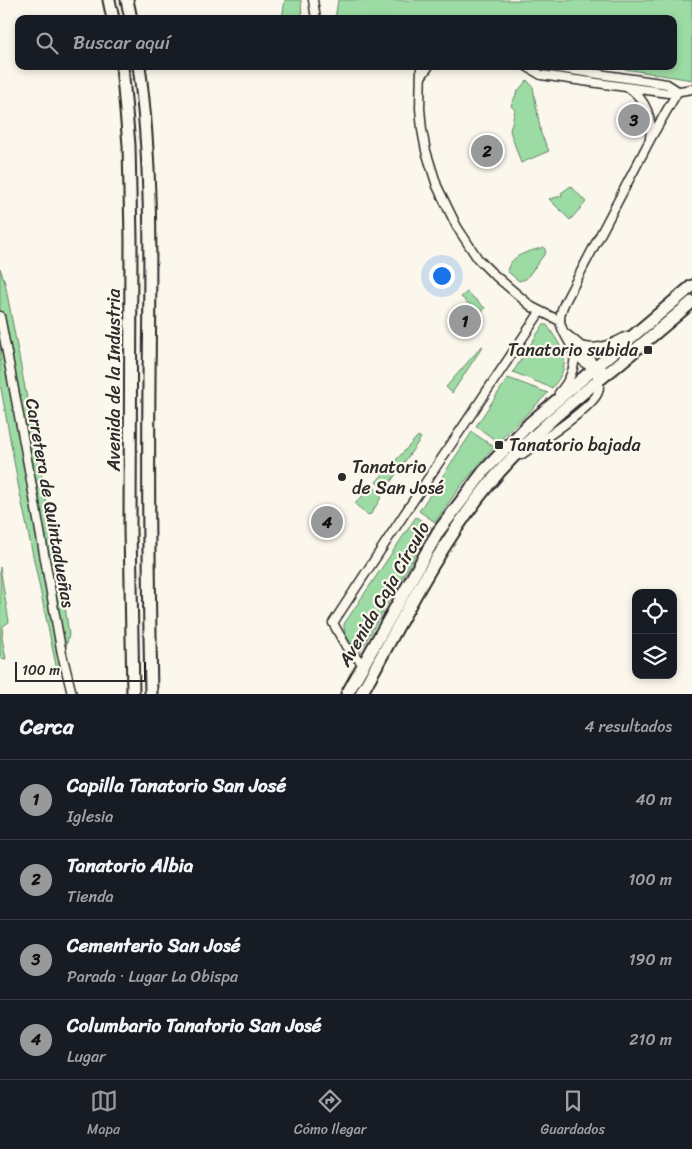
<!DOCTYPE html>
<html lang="es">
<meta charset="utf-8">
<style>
body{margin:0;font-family:Sriracha,sans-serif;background:#20242c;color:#f1f3f6}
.controls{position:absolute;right:15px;bottom:15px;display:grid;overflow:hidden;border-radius:10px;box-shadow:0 2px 8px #0003}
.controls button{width:45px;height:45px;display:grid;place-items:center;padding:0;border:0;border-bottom:1px solid #363941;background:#171b24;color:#f1f3f6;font:25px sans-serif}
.scale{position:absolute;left:15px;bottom:12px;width:131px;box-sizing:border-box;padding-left:5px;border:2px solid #2b2b2b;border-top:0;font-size:14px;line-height:18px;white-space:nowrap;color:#2b2b2b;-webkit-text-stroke:4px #fbf7ec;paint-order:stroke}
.you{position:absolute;left:441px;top:275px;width:18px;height:18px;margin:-12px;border:4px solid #fff;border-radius:50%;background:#1a73e8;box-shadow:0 0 0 8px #1a73e833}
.badge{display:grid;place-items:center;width:32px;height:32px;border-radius:50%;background:#98999b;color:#111;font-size:16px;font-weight:700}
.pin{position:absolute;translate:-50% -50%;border:2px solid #fff;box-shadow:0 1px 5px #0006}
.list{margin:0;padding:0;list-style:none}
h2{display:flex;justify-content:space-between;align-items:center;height:65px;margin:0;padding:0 20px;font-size:21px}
h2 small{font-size:16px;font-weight:400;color:#9ea1a6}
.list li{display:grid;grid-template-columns:32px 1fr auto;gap:15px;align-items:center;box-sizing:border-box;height:80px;padding:0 20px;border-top:1px solid #363941}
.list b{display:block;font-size:19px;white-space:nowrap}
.list p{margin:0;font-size:16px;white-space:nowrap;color:#9ea1a6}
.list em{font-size:16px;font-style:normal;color:#9ea1a6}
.icon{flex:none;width:28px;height:28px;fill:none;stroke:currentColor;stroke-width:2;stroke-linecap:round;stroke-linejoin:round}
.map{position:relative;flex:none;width:692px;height:694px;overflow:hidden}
.search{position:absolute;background:#171b24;box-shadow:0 2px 8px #0003;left:15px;right:15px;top:15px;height:55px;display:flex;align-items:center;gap:12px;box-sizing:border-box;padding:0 18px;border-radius:10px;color:#9ea1a6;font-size:19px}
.sheet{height:385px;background:#171b24}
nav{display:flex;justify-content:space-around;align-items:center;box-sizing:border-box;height:70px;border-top:1px solid #363941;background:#171b24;font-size:14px;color:#9ea1a6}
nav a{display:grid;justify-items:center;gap:2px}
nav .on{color:#98999b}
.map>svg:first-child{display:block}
.green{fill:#9cdba3;stroke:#648367}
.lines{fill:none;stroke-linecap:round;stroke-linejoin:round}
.minor-casing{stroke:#2b2b2b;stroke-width:11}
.secondary-casing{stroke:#2b2b2b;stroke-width:15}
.minor{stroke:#fbf7ec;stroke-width:8}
.secondary{stroke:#fbf7ec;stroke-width:11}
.poi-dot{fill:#2b2b2b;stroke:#fbf7ec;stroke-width:2}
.labels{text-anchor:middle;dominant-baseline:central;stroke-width:4.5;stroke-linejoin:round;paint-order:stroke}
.poi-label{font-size:18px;fill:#2b2b2b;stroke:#fbf7ec;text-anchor:start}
.street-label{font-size:18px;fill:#2b2b2b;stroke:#fbf7ec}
</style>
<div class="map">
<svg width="692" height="694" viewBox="0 0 692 694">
<rect width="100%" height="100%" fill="#fbf7ec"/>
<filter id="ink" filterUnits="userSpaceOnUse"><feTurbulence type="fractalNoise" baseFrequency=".02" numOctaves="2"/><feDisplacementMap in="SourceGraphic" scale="10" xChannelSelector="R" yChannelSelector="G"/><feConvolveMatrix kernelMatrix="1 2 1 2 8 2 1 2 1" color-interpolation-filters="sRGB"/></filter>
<g filter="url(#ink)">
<g class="green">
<path d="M285,0H301L302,19H282Z"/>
<path d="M338,0H692V80L607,66H673V19H335Z"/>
<path d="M527,80L533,87L541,134L549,151L521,163L510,131L515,110L511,106L517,92Z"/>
<path d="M571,186L586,202L570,220L549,199L562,196L561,193Z"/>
<path d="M544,247L546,252L526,279L519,281L507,271C511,254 529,252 544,247Z"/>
<path d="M0,268L5,283L61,577L69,635L58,675L19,489L0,383Z"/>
<path d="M467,292L485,308L480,314L461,297Z"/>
<path d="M543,325H547C563,349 574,362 552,388L513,372Z"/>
<path d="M483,346L452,393L446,387L481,347Z"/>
<path d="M508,378L548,393L498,442L476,426Z"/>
<path d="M591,378L481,486L461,512L427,566L356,694H353L437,545L459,511L505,454L539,421Z"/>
<path d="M472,432L494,447L460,487L435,522L419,511Z"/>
<path d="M418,436L421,438L385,490L376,482Z"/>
<path d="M372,485L382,496L371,514L368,515L355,504Z"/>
<path d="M416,517L431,527L360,652C352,644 343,636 344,624Z"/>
<path d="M0,567L9,622L3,626L2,638L6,659L0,658Z"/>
</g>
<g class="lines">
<defs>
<g id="minor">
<path d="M313,0L316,19"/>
<path d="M421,66L420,108L422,130L426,151L437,186L457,227L478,259L491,272L532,307L560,321"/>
<path d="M526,66L541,75L668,93L692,89"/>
<path d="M544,66L667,84L678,91"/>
<path d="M421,77L429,66"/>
<path d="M630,89C646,100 653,119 650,138"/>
<path d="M0,316L24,442L62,654L72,694"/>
<path d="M581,346C598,351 612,344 627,336"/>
<path d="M573,352L586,364L608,372"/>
<path d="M559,393C569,382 578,364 573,350C569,340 561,331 560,321C560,314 562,308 565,302L652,136L678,91"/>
<path d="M521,455C536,444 594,407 598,392C600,387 599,382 597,377C591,355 584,347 566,334"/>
<path d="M364,665L347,648L333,623L405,513L540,312"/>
</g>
<g id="secondary">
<path d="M109,0L113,19"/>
<path d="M127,0L131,19"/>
<path d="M122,66L129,145L131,239L130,529L133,694"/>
<path d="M139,66C153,168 150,277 149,380C148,485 149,589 151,694"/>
<path d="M347,694L438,532L484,471L530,423L692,286"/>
<path d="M361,694C401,622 437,548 489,484C525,440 570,403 614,368C640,346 666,324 692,302"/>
</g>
</defs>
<use href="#minor" class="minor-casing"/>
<use href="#secondary" class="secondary-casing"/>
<use href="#minor" class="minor"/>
<use href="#secondary" class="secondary"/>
</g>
</g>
<g class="poi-dot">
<rect x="643" y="345" width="10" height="10" rx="2.5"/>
<rect x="494" y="440" width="10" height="10" rx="2.5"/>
<circle cx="342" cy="477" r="5"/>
</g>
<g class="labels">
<g class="poi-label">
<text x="638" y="350" text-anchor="end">Tanatorio subida</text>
<text x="509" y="445">Tanatorio bajada</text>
<text x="352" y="467">Tanatorio<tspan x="352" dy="21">de San José</tspan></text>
</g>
<g class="street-label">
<text transform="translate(114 380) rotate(-90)">Avenida de la Industria</text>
<text transform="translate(50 503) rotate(80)">Carretera de Quintadueñas</text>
<text transform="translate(384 594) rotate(-60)">Avenida Caja Círculo</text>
</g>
</g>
</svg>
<div class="controls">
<button><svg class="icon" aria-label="locate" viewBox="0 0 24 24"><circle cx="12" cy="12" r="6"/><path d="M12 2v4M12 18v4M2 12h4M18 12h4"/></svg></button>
<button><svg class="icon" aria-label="layers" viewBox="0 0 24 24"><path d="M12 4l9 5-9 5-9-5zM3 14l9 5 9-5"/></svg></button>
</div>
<div class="scale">100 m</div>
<div class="you"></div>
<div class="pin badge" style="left:465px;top:321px">1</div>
<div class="pin badge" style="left:487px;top:151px">2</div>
<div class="pin badge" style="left:634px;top:120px">3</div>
<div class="pin badge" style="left:327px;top:522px">4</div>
<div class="search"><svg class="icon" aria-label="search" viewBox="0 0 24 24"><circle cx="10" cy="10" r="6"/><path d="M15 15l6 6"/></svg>Buscar aquí</div>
</div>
<section class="sheet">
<h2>Cerca<small>4 resultados</small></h2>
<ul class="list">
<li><span class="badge">1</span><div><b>Capilla Tanatorio San José</b><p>Iglesia</p></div><em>40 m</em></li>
<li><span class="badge">2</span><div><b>Tanatorio Albia</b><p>Tienda</p></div><em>100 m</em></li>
<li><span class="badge">3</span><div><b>Cementerio San José</b><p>Parada · Lugar La Obispa</p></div><em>190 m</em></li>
<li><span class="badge">4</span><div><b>Columbario Tanatorio San José</b><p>Lugar</p></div><em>210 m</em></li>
</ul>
</section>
<nav>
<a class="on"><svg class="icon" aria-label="map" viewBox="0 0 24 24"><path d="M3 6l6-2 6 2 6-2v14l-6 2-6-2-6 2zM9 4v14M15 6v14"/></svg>Mapa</a>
<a><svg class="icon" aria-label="directions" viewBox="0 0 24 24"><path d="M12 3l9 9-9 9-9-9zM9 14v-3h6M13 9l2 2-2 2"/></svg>Cómo llegar</a>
<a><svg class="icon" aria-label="saved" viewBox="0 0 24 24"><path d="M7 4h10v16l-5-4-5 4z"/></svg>Guardados</a>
</nav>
